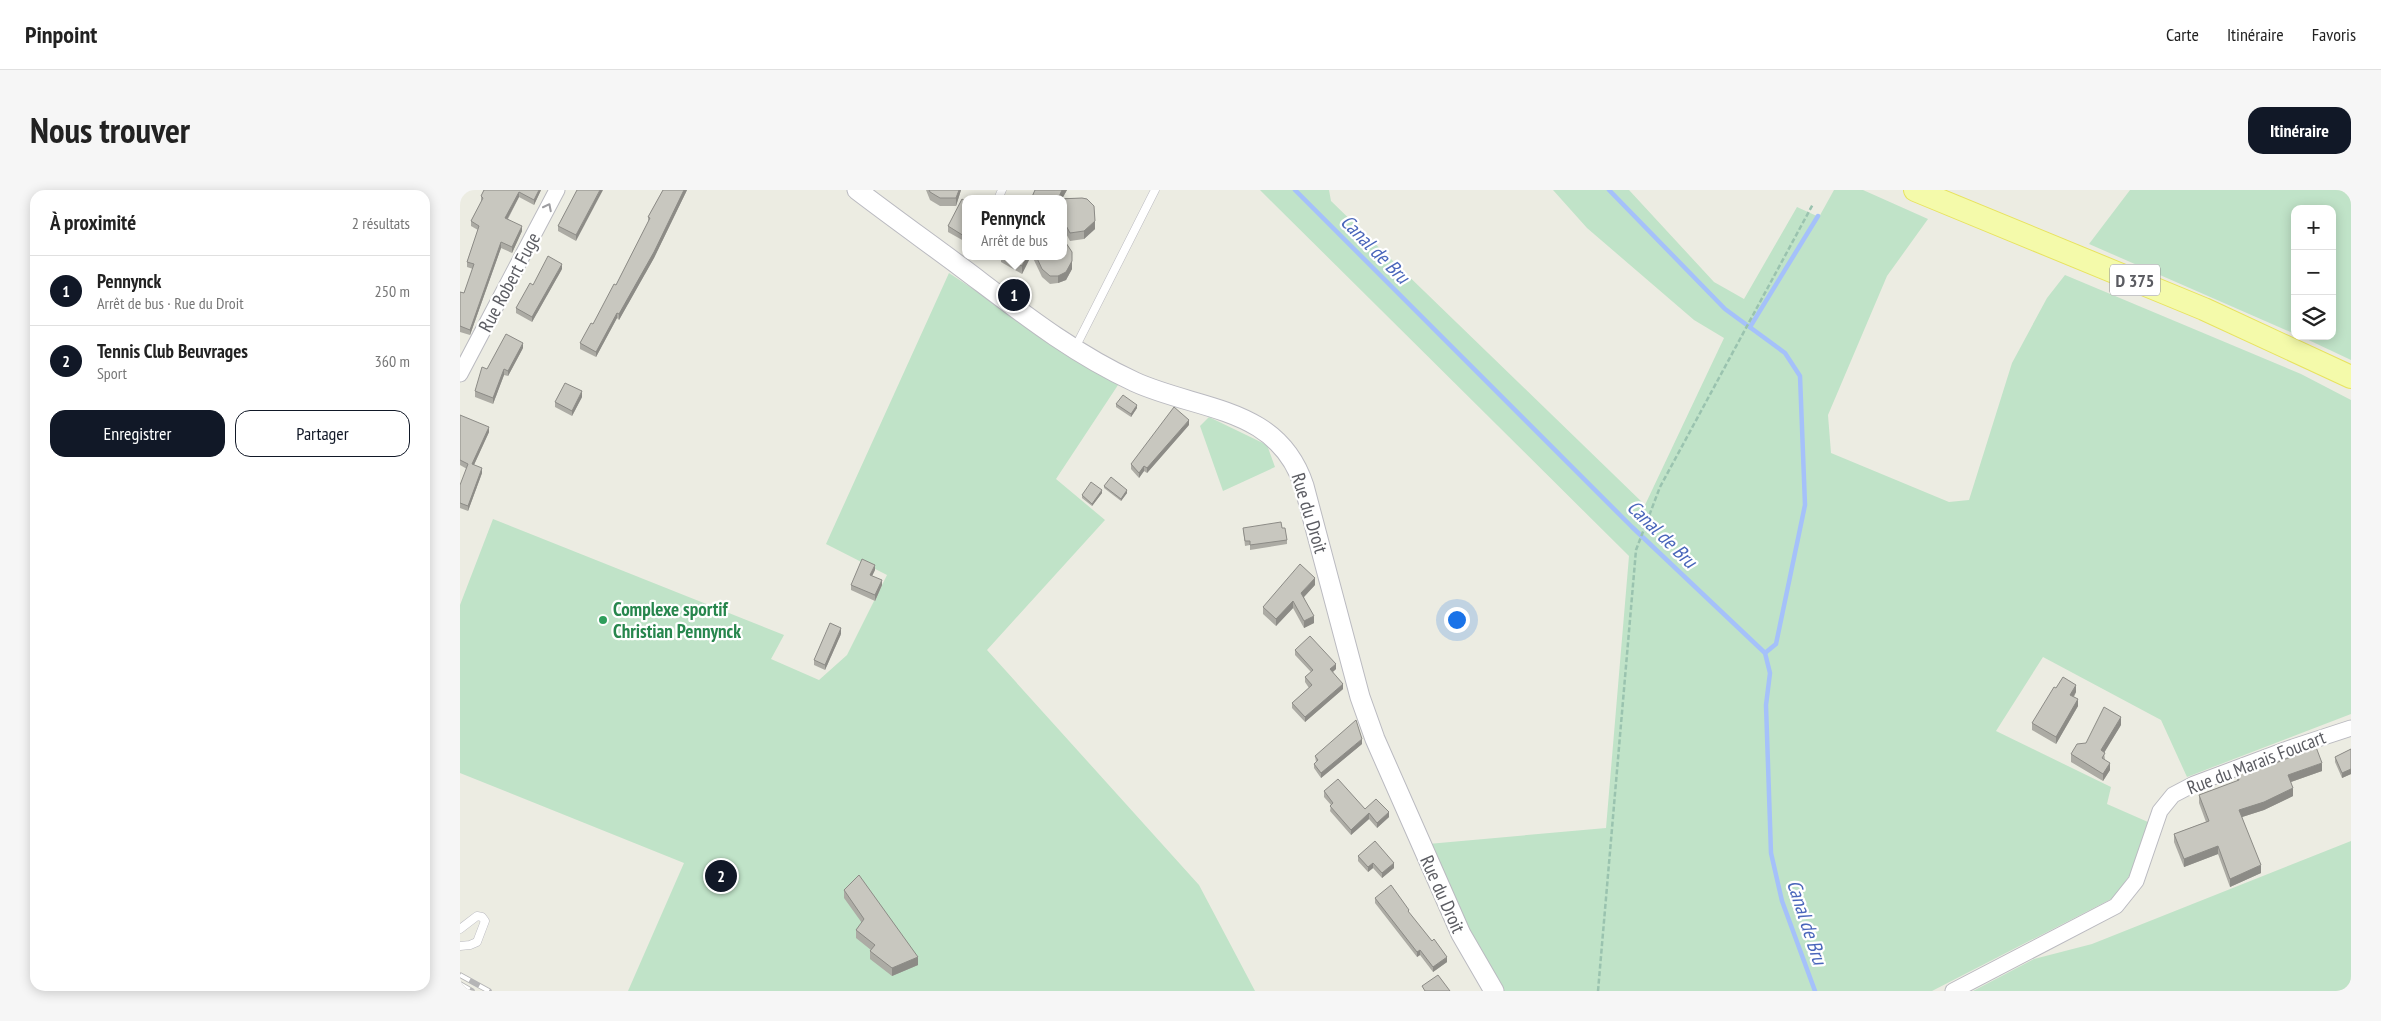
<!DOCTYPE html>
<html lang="fr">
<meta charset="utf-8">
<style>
body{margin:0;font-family:"PT Sans Narrow",sans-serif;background:#f6f6f6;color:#222}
.controls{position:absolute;right:15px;top:15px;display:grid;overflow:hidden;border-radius:10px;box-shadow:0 2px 12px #0003}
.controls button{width:45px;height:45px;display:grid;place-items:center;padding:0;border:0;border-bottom:1px solid #e0e0e0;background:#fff;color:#222;font:25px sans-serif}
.you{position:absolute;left:996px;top:429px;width:18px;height:18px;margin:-12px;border:4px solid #fff;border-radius:50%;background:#1a73e8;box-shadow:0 0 0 8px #1a73e833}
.badge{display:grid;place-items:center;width:32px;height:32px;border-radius:50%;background:#111827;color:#fff;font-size:16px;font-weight:700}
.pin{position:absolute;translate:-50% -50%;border:2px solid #fff;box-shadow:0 1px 5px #0006}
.popup{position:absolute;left:502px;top:5px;width:105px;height:65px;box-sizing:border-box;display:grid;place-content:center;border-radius:10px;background:#fff;filter:drop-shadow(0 1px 4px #0005);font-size:16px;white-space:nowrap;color:#767676}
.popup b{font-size:19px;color:#222}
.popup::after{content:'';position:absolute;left:50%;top:100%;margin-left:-10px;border:10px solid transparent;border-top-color:#fff}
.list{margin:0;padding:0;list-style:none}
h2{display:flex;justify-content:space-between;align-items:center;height:65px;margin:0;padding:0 20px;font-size:21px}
h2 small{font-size:16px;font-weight:400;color:#767676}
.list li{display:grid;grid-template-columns:32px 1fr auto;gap:15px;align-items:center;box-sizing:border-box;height:70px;padding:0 20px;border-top:1px solid #e0e0e0}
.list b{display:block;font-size:19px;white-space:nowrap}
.list p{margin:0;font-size:16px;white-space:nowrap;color:#767676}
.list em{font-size:16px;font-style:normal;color:#767676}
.actions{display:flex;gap:10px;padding:15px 20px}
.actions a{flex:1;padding:11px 0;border:1px solid #111827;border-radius:15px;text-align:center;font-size:18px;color:#111827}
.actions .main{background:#111827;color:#fff}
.icon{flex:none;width:28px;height:28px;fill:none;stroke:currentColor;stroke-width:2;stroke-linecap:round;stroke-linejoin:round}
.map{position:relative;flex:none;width:1891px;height:801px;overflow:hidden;border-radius:15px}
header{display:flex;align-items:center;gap:30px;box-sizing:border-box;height:70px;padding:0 25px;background:#fff;border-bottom:1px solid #e0e0e0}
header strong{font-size:24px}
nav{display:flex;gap:28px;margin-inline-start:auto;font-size:18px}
.intro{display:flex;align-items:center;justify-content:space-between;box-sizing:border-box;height:120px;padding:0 30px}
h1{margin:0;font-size:35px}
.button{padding:12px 22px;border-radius:15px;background:#111827;color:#fff;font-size:18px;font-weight:700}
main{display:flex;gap:30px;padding:0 30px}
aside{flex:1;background:#fff;border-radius:15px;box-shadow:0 2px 12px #0003}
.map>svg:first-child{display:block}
.green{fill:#c0e3c8}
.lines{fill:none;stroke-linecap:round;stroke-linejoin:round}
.stream{stroke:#a5c1fa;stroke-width:4.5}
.service-casing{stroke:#babac0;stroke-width:9}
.minor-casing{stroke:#babac0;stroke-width:17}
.tertiary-casing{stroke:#babac0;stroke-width:21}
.primary-casing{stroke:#e8e35f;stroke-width:24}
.path{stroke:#9ac3af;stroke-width:2.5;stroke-dasharray:5 2.5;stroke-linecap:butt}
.service{stroke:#fff;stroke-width:8}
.minor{stroke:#fff;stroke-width:15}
.tertiary{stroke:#fff;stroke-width:19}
.primary{stroke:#f4faaa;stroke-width:22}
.rail-casing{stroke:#b5b5b6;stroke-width:5.5}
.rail{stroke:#fff;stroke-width:4;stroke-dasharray:11;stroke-linecap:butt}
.wall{fill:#acaba4}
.shaded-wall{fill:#8c8b86}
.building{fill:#c8c7bf;stroke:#8c8b86}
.oneway{stroke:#9d9da1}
.leisure-dot{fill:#2e9e5b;stroke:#fff;stroke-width:2}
.labels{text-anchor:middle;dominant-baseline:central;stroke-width:4.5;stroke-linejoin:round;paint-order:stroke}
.shield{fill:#fff;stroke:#8c8d91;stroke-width:1}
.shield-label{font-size:18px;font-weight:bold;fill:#5b5c62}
.street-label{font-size:19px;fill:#5b5c62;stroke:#fff}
.leisure-label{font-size:19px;font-weight:bold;fill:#27864d;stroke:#fff;text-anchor:start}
.water-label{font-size:20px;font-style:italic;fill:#4a66bb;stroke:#fff}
</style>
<header>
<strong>Pinpoint</strong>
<nav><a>Carte</a><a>Itinéraire</a><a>Favoris</a></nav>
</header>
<div class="intro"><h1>Nous trouver</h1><a class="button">Itinéraire</a></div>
<main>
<aside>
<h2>À proximité<small>2 résultats</small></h2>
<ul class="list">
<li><span class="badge">1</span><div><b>Pennynck</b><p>Arrêt de bus · Rue du Droit</p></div><em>250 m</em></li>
<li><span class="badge">2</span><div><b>Tennis Club Beuvrages</b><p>Sport</p></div><em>360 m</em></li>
</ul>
<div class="actions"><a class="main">Enregistrer</a><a>Partager</a></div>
</aside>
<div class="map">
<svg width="1891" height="801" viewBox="0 0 1891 801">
<rect width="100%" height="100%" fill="#ecece2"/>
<g class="green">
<path d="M800,0H869L871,11L1185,315L1264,148L1234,130L1127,38L1093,0H1169L1254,92L1284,109L1337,17L1359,27L1374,0H1403L1468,29L1427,86L1368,225L1371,263L1489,312L1509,310L1552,173L1587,108L1605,85L1841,184L1891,210V524L1727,587L1701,530L1583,467L1536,541L1651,597L1647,614L1688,632L1673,680L1655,707L1472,801H1041L1034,791L968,654L1146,638L1169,366Z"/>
<path d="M1670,0H1891V170L1840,146H1872V19H1835V144L1629,54Z"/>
<path d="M489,83L658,195L596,289L645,330L527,460L739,695L795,801H168L224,673L0,583V415L33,329L324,445L311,469L359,490L387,465L427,385L366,354Z"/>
<path d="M749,227L807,255L815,277L763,301L740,236Z"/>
<path d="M1891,651V801H1513L1574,769L1632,754Z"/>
</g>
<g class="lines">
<g class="stream">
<path d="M835,0L1172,337L1305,463L1310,483L1306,515L1311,663L1322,711L1355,801"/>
<path d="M1149,0L1265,119L1325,163L1340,186L1345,315L1316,454L1305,463"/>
<path d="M1290,137L1358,26"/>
</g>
<defs>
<g id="service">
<path d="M538,9L542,0"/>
<path d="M615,158L695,0"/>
<path d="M0,739L17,726L22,727L25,731L17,752L10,755L0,756"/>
</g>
<g id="minor">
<path d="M0,184L97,0"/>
<path d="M1493,801L1656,716L1676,691L1700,621L1713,605L1734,594L1833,557L1891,538"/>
</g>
<path id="tertiary" d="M397,0C431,26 466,51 501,77C557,119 610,162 675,192C739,221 818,216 844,296L900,507L915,549L1001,744L1034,801"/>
<path id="primary" d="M1455,0L1744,119L1891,187"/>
</defs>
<use href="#service" class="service-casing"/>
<use href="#minor" class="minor-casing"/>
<use href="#tertiary" class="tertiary-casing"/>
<use href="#primary" class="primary-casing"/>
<path class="path" d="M1138,801L1176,360L1200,297L1353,14"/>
<use href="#service" class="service"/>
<use href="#minor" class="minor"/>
<use href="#tertiary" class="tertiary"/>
<use href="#primary" class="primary"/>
<defs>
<g id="rail">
<path d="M0,785L29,801"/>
<path d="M0,794L12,801"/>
</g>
</defs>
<use href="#rail" class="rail-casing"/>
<use href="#rail" class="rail"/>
</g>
<g class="wall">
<path d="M24,0H81L74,15L59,7L48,29L62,41L52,63L41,58L10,145L0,142V102L4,103L13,79L7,77V72L18,40L11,36V31L21,12V6Z"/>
<path d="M117,0L116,51L98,41V36Z"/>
<path d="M203,0H227L194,68L159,130L157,128L136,167L120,159V153L133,134L156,95L188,32V27Z"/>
<path d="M466,0H501L496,16H480L470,10Z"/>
<path d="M575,0H607L602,8H622L627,9L634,16L635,39L624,49L610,51L603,38V9H571Z"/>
<path d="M505,11V49L504,51L488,42V36Z"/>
<path d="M541,66H571L562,84L541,72Z"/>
<path d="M572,66H603L612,79L606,90L598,93L590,94L582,87Z"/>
<path d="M102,79L72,132L56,123V118Z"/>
<path d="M63,158L48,186L44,185L33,214L15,207V201L27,179Z"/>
<path d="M122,207L112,226L95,217V212Z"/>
<path d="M656,214L677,218L671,227L656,217Z"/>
<path d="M0,225L29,242L14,275L22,283L8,321L0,318V295L7,279L0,275Z"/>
<path d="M729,235L687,283L684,281L679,288L671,279V274Z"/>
<path d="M644,296L667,303L661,311L644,298Z"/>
<path d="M642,303L632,316L622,308V305Z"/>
<path d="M783,338H822L827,350V354L790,360V355L785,356Z"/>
<path d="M415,380L412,386L422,395L415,411L391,400V395Z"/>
<path d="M855,395L844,407L854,433L844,438L833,418L816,436L803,424V417Z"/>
<path d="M381,444L365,480L354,475V470Z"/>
<path d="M835,460L876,479L873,482L883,499L845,532L832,518V513L849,498L845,492V487L851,482L835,465Z"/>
<path d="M1596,498L1616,502L1614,507L1618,516L1596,554L1572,540V533Z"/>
<path d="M1661,535L1644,562L1645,570L1650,580L1643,591L1611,572V564L1626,553Z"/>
<path d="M902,554L861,588L854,578V574L856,572L855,566Z"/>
<path d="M1891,559V584L1882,588L1875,572V567Z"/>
<path d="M1808,576L1862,581L1831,592L1833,606L1804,620L1782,627L1801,683L1770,697L1758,664L1724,677L1714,652V644L1746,632L1739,613V605L1777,591V583Z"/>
<path d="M864,601L905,619L929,627L917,638L909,629L891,645L870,621L871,615L864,607Z"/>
<path d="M898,666L934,678L922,688L913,678L908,682L898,671Z"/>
<path d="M384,700L458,775L432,786L410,769V761L411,760L396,748V740L402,733L384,708Z"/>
<path d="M915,708L949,723L987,772L973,782L960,765L957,767L915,713Z"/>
</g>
<g class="shaded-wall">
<path d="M79,0H81L74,15V10Z"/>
<path d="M140,0H143L116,51V45Z"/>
<path d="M224,0H227L194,68L159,130V124Z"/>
<path d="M499,0H501L496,16V8Z"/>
<path d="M602,0H607L602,9H598Z"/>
<path d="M59,2V7L45,33V28Z"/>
<path d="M635,31V39L624,49V41Z"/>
<path d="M62,36V41L52,63V57Z"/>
<path d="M41,52V58L10,145V140Z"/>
<path d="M567,66H571L562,84V76Z"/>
<path d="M612,71V79L606,90L598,93V86Z"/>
<path d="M102,74V79L72,132V127Z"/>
<path d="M157,123V128L136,167V162Z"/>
<path d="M63,153V158L48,186V181Z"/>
<path d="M44,179V185L33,214V208Z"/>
<path d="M122,201V207L112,226V221Z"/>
<path d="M677,215V218L671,227V224Z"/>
<path d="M729,230V235L687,283V278Z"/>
<path d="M29,237V242L12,279V274Z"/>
<path d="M684,276V281L679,288V283Z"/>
<path d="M22,278V283L8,321V316Z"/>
<path d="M642,300V303L632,316V314Z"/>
<path d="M667,300V303L661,311V309Z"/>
<path d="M415,375V380L410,390V385Z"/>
<path d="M855,388V395L841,410V403Z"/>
<path d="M422,390V395L415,411V405Z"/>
<path d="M833,411V418L816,436V429Z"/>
<path d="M854,426V433L844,438V431Z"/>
<path d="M381,438V444L365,480V475Z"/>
<path d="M876,474V479L870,484V479Z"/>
<path d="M883,494V499L845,532V527Z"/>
<path d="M1616,495V502L1610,512V505Z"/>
<path d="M1618,509V516L1596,554V547Z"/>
<path d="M1661,527V535L1641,568V560Z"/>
<path d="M902,549V554L861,588V583Z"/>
<path d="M1650,573V580L1643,591V584Z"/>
<path d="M1862,573V581L1828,593V585Z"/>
<path d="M1891,579V584L1882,588V583Z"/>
<path d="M1833,598V606L1804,620L1779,628V620Z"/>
<path d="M929,622V627L917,638V633Z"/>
<path d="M909,623V629L891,645V640Z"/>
<path d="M1758,656V664L1724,677V669Z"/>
<path d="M913,673V678L908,682V677Z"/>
<path d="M934,673V678L922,688V683Z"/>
<path d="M1801,675V683L1770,697V689Z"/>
<path d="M960,760V765L957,767V762Z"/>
<path d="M458,767V775L432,786V778Z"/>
<path d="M987,767V772L973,782V777Z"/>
</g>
<g class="building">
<path d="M24,0H79L74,10L59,2L45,28L62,36L52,57L41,52L10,140L0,136V102L4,103L14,74L7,72L19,36L11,31L23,8L21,6Z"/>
<path d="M117,0H140L116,45L98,36Z"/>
<path d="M203,0H224L194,62L159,124L157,123L136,162L120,153L131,133L133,134L154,94L156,95L190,28L188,27Z"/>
<path d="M469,0H499L496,8H480L470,2Z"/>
<path d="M575,0H602L598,9L622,8L627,9L634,16L635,31L624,41L610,43L603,30V9H571Z"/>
<path d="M502,9L505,11V43L504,46L488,36Z"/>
<path d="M603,50H604L612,62V71L606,82L598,86H590L582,79L576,66H603Z"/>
<path d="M88,66L102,74L72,127L56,118L70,93L73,95Z"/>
<path d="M544,66H567L562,76Z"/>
<path d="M46,144L63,153L48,181L44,179L33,208L15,201L22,177L27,179Z"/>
<path d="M105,193L122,201L112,221L95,212Z"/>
<path d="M663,205L677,215L671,224L656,214Z"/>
<path d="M714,217L729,230L687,278L684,276L679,283L671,274Z"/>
<path d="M0,225L29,237L12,274L22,278L8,316L0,313V295L8,274L0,270Z"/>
<path d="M651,287L667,300L661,309L644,296Z"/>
<path d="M631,292L642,300L632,314L622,305Z"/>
<path d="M821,332L822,338H825L827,350L790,355V351H785L783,338Z"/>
<path d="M402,369L415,375L410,385L422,390L415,405L391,395Z"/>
<path d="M840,374L855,388L841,403L854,426L844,431L833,411L816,429L803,417Z"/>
<path d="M370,433L381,438L365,475L354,470Z"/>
<path d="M850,446L876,474L870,479L883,494L845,527L832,513L852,495L845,487L853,480L835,460Z"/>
<path d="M1603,487L1616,495L1610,505L1618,509L1596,547L1572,533L1594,497L1596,498Z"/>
<path d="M1644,517L1661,527L1641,560L1645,563L1642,568L1650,573L1643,584L1611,564L1617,554L1626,553Z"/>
<path d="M896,530L902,549L861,583L854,574L858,570L855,566Z"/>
<path d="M1856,557L1862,573L1828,585L1833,598L1804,612L1779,620L1801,675L1770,689L1758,656L1724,669L1714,644L1749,631L1739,605L1779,590L1777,583L1807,572L1808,576Z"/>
<path d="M1891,559V579L1882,583L1875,567Z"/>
<path d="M878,589L905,619L916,609L929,622L917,633L909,623L891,640L870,616L873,613L864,601Z"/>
<path d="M915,651L934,673L922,683L913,673L908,677L898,666Z"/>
<path d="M399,685L458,767L432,778L410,761L415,755L396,740L404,729L384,700Z"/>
<path d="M931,695L949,720L948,721L972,751L974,749L987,767L973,777L960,760L957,762L915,708Z"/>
<path d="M978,785L990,801H965L962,796Z"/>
</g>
<defs><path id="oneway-chevron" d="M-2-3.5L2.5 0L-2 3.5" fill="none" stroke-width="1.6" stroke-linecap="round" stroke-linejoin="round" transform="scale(1.25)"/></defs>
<use class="oneway" href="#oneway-chevron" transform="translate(88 17) rotate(-63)"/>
<circle class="leisure-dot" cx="143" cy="430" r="5"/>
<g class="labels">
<rect class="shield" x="1650" y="74.5" width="50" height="31" rx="4"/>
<g class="shield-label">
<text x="1675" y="90">D 375</text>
</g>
<g class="street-label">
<text transform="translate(49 92) rotate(-62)">Rue Robert Fuge</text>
<text transform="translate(850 323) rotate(73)">Rue du Droit</text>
<text transform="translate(1796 572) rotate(-21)">Rue du Marais Foucart</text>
<text transform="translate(983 704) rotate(66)">Rue du Droit</text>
</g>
<g class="leisure-label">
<text x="153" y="419">Complexe sportif<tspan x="153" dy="22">Christian Pennynck</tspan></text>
</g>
<g class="water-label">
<text transform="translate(915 59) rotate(45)">Canal de Bru</text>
<text transform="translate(1202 344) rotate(44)">Canal de Bru</text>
<text transform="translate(1347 732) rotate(72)">Canal de Bru</text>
</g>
</g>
</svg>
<div class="controls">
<button>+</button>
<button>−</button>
<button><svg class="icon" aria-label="layers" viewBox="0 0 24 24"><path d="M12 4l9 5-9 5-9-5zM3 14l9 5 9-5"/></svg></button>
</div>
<div class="you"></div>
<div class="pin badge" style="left:554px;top:105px">1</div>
<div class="popup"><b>Pennynck</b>Arrêt de bus</div>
<div class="pin badge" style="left:261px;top:686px">2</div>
</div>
</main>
